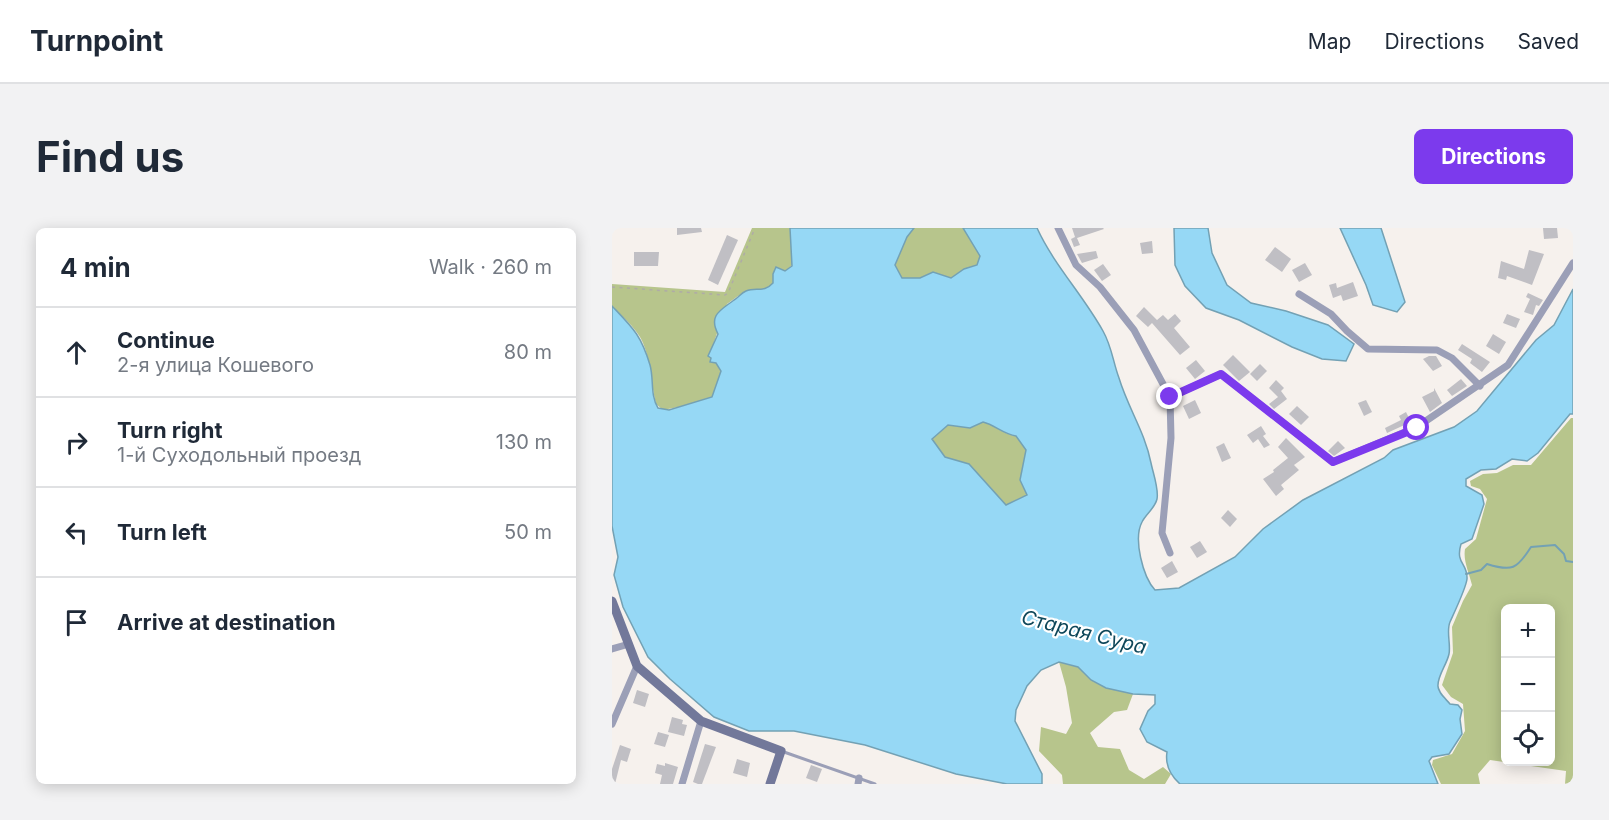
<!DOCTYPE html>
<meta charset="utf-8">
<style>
body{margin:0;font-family:Inter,sans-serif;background:#f2f2f3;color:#1f2937}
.controls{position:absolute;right:18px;bottom:18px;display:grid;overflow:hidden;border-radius:9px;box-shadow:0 3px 15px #0003}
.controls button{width:54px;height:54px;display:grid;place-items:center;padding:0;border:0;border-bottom:2px solid #e0e1e3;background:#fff;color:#1f2937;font:30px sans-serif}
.stop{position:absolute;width:18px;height:18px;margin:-14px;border:4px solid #7c3aed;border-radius:50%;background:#fff}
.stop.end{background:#7c3aed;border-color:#fff;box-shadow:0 2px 6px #0008}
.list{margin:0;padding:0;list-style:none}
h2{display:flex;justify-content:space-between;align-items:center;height:78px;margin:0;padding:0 24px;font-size:26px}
h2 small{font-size:20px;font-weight:400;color:#747a83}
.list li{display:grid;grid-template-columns:39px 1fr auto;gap:18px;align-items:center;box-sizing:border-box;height:90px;padding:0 24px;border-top:2px solid #e0e1e3}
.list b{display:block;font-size:22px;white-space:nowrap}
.list p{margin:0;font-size:20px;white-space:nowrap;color:#747a83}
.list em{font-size:20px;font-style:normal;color:#747a83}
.icon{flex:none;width:33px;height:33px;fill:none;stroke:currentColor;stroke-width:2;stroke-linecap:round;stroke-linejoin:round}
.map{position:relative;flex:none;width:961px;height:556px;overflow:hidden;border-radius:9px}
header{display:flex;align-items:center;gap:36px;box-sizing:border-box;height:84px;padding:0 30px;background:#fff;border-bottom:2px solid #e0e1e3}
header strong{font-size:28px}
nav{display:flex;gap:33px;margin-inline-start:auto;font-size:21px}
.intro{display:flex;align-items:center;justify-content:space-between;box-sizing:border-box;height:144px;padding:0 36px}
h1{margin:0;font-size:42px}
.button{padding:15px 27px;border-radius:9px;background:#7c3aed;color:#fff;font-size:21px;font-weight:700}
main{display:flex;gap:36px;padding:0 36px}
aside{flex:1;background:#fff;border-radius:9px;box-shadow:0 3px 15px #0003}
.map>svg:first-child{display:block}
.forest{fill:#b7c58c;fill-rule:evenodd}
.water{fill:#96d8f5;stroke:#73a1b4;stroke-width:1.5;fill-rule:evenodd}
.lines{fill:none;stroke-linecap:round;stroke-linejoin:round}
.stream{stroke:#73a1b4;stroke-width:2}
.building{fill:#c0bfc4}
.path{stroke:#afaba7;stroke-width:1.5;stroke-dasharray:3 4.5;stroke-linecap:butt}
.lane{stroke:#9b9fb7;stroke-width:3}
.street{stroke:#9b9fb7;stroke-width:7}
.secondary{stroke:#72789a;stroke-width:9}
.route{stroke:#7c3aed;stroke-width:8}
.labels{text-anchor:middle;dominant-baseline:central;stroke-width:4.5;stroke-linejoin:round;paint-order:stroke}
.water-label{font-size:20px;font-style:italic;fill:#0e475a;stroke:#fff}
</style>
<header>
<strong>Turnpoint</strong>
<nav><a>Map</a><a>Directions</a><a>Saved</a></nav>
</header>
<div class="intro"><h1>Find us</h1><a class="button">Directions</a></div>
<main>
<aside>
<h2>4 min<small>Walk · 260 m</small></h2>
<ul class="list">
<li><svg class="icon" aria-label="ahead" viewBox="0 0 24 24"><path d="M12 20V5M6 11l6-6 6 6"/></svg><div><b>Continue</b><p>2-я улица Кошевого</p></div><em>80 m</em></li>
<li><svg class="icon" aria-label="right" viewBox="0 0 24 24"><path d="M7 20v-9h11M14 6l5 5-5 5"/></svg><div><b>Turn right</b><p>1-й Суходольный проезд</p></div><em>130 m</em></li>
<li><svg class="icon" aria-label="left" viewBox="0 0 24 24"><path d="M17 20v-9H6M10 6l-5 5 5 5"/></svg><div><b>Turn left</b></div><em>50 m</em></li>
<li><svg class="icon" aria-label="arrive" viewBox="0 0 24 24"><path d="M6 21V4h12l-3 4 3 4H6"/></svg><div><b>Arrive at destination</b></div></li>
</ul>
</aside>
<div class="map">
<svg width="961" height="556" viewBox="0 0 961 556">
<rect width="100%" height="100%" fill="#f6f1ed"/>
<g class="forest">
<path d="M140,0H178L180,37L173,44L166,40L161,55L157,60L126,68L115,76L98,126L100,135H104L109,143L100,169L82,176L51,182L44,176C39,156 39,134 31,115C27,103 9,87 0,78V56L113,64Z"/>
<path d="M302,0H351L368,28L365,37L352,41L339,50L321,44L308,50H290L283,37L295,9Z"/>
<path d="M959,190H961V556H953L954,543L878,532L866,546L868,556H829L820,537L821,532L840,526L853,503L851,476L839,469L830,457L841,425L840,399L851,373L860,357C857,344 851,333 853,321L864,311L875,271L868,261L859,258L858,253L871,246L885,245L901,237H919ZM894,380H939V534H894Z"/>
<path d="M371,194C383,197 391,206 404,208L414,222L408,252L415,267L394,277L357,236L333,229L320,211L336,197L358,200Z"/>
<path d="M447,434L466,439L479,452L494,460L521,466L515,482L502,484L478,505L486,519L508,521L517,542L532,551L551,539L559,546L553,556H451L450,547L427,523L429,499L454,506L460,495L454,459Z"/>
</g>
<g class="water">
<path d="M178,0H302L295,9L283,37L290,50H308L321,44L339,50L352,41L365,37L368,28L351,0H425C442,37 471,67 491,103C500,119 501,134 507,150C516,180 533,204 539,235C541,245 547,261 545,271C543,280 534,286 530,294C521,311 531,349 543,362L567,360L623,329L651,301L691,272L772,230L781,222L842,199L865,183L924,112L942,97L961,61V186H958L926,225L915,233L900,231L884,241L869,242L854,251V258L870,267L872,276L860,311L849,316C843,336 856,335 855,351C854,360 842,385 838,394C834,403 839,416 837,426C835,436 826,447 826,457C825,464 834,471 838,476L846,477L850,482L848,491L850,506L837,526L820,529L817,533L826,556H568C559,548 553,537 555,524L535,514L528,501L536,483L543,476V467L521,466L494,460L479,452L466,439L447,434L429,442L415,458L404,482L403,493L430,546V556H395L344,546L253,517L182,503H137L102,489L58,451L36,429L11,379L2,347L6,329L0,298V78C21,100 29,107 38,137C42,151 38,167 46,180L57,182L100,169L109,143L104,135L98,134L99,130L96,128L106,106C96,87 109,82 122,72C127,69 129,65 134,63C144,59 152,65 161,55V46L164,39L173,43L180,38ZM371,194C383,197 391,206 404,208L414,222L408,252L415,267L394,277L357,236L333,229L320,211L336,197L358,200Z"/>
<path d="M562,0H596L600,25L615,57L639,75L674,83L716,97L742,116L734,133L710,131L680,119L627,92L594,80L573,58L563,37Z"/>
<path d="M728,0H769L793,74L785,84L761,77L754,57Z"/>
</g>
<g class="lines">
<path class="stream" d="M854,346L869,342L875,336C900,344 905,341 919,319L943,317L952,326L954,333L961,334"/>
</g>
<g class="building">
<path d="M65,0H89L90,4L65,7Z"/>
<path d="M460,0H491L492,1L465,10L468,17L462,19L459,11L463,9Z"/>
<path d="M931,0H945L946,10L932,11Z"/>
<path d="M115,7L126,12L106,57L96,52Z"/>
<path d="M540,13L541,25L530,26L528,15Z"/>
<path d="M663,19L679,31L670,44L653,32Z"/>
<path d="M917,22L932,26L920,57L895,48L894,52L886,50L889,33L912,41Z"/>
<path d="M484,23L486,30L470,35L465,26Z"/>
<path d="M22,24H47L46,38H22Z"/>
<path d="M693,35L700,47L687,54L680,42Z"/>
<path d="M491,36L499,47L490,53L482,42Z"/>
<path d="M741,54L746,68L731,73L729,67L721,70L717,57L724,55L725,60Z"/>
<path d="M916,65L931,72L927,78L924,77L921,87L912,84L918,71L914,69Z"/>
<path d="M532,79L545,92L551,87L556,92L563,86L569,93L562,100L578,119L568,127L540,95L536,99L524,88Z"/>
<path d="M895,86L908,91L904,100L891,95Z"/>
<path d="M881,106L894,114L887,126L874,118Z"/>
<path d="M850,116L878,134L870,144L858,135L860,131L846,122Z"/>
<path d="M621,127L638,144L627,153L611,137Z"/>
<path d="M817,128H824L830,138L821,143L811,131Z"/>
<path d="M584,132L593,143L583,151L574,140Z"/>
<path d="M648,136L655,143L645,153L638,146Z"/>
<path d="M849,151L855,158L840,168L835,162Z"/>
<path d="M664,152L672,160L669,163L675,171L662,181L657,176L666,169L657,160Z"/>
<path d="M822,160L830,175L818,184L810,169L822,163Z"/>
<path d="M583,172L589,185L577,191L571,178Z"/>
<path d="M754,172L760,184L752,188L746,175Z"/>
<path d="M685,178L697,189L689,197L677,186Z"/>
<path d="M794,184L799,194L775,205L773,200L789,192L787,188Z"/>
<path d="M649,198L654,206L651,208L658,217L652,220L646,211L641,215L635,207Z"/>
<path d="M674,210L693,229L682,237L687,242L669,257L672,261L664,268L651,251L662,244L661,242L676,230L666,219Z"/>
<path d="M726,213L733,220L722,228L716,223Z"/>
<path d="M612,215L619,230L610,234L604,219Z"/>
<path d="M616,282L625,291L618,299L609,290Z"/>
<path d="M588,313L595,324L585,330L578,319Z"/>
<path d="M560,333L566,344L555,350L549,340Z"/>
<path d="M25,462L37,466L33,479L21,475Z"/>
<path d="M60,489L71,492L70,496L75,497L72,508L56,504Z"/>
<path d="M46,504L57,507L53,519L42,516Z"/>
<path d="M93,516L104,519L90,556H86L81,554Z"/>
<path d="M8,517L19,521L15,534L9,532L3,556H0V541Z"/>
<path d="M125,531L138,535L135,549L121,545Z"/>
<path d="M53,535L66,539L61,556H48L50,547L43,545L45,536L53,538Z"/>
<path d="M199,537L210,541L205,554L194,550Z"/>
</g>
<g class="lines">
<path class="path" d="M0,59L113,67L116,65L143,0"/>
<path class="lane" d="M172,524L263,556"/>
<g class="street">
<path d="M446,0L464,37L488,59L522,102L558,169L559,210L550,305L558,325"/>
<path d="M687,66L719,86L735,103L756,121L825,122L840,130L868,158"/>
<path d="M558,169L609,146L721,234L805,199L896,137L961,35"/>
<path d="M0,421L17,416"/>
<path d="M0,496L25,438"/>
<path d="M70,556L89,493"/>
<path d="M246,556L247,550"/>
</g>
<path class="secondary" d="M0,373L25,438L89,493L169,523L158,556"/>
</g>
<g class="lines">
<path class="route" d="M558,169L609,146L721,234L805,200"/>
</g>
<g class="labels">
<g class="water-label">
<text transform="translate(472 404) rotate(14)">Старая Сура</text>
</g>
</g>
</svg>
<div class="controls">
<button>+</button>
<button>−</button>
<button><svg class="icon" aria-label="locate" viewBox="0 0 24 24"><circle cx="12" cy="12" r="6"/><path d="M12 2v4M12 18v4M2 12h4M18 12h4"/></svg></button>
</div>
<div class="stop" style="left:805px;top:200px"></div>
<div class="stop end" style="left:558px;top:169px"></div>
</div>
</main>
